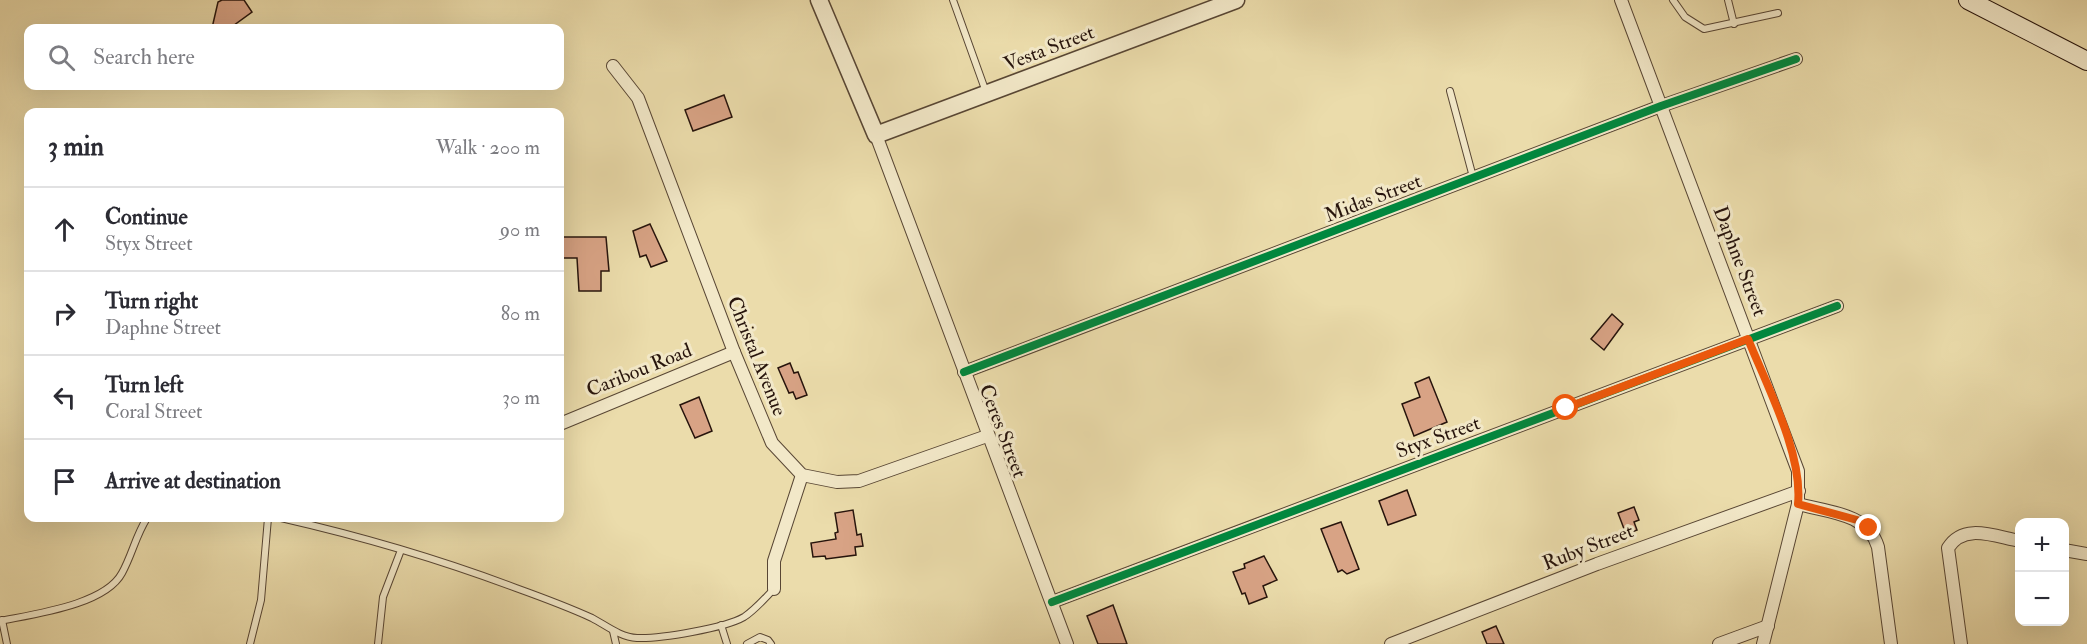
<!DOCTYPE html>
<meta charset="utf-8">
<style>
body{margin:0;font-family:"IM FELL Double Pica",serif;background:#f2f2f3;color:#2b2b33}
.controls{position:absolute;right:18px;bottom:18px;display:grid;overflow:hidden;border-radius:12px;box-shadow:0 6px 24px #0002}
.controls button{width:54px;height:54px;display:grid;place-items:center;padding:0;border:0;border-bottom:2px solid #e1e1e2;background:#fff;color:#2b2b33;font:30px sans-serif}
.stop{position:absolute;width:18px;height:18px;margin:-14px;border:4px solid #ea580c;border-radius:50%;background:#fff}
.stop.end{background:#ea580c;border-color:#fff;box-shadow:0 2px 6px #0008}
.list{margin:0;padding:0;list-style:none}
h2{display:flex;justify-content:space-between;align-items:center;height:78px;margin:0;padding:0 24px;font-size:26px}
h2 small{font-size:20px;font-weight:400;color:#7c7c81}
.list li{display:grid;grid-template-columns:39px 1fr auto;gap:18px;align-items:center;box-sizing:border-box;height:84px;padding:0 24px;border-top:2px solid #e1e1e2}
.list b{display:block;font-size:22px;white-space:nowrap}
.list p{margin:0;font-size:20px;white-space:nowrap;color:#7c7c81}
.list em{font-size:20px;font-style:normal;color:#7c7c81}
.icon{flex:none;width:33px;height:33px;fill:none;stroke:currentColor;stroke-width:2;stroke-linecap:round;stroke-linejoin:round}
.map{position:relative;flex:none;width:2087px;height:644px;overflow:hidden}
.search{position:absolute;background:#fff;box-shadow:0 6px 24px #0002;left:24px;top:24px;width:540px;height:66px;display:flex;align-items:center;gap:15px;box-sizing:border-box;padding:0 21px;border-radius:12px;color:#7c7c81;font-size:22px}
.panel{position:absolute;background:#fff;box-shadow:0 6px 24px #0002;left:24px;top:108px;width:540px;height:414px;border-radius:12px}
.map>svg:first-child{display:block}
.building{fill:#d8a385;stroke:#27140c;stroke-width:1.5}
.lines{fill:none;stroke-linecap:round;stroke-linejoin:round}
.service-casing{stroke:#584634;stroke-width:8}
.minor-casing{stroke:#584634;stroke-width:14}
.tertiary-casing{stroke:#584634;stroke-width:19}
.secondary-casing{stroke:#27140c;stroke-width:20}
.service{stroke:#f2e8c8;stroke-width:6}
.minor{stroke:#f2e8c8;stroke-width:12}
.tertiary{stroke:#f2e8c8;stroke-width:16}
.secondary{stroke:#f2e8c8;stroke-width:18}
.cycleway-casing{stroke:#f2e8c8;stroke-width:11}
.cycleway{stroke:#00873e;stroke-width:8}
.route{stroke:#ea580c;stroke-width:8}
.labels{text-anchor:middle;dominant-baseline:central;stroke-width:6;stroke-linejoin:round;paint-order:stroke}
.street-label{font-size:20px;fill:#27140c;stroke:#f2e8c8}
</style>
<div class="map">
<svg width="2087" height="644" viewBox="0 0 2087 644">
<rect width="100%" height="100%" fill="#ebdcab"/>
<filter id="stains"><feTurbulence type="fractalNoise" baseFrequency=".00333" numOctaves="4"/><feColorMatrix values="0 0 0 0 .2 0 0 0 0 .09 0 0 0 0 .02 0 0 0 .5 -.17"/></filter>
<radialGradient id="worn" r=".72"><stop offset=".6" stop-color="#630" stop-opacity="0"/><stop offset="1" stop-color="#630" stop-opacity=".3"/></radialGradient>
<g class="building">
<path d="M222,0H244L252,12L230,28H212L218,2Z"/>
<path d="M724,95L732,117L693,131L685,110Z"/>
<path d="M650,224L667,261L651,267L646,255L640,257L633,231Z"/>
<path d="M560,237H606L609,271H601V291H579L577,258H560Z"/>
<path d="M1612,314L1623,324L1604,350L1591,339Z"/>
<path d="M790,363L794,373L798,372L807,395L796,399L793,392L789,393L778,368Z"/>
<path d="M1429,377L1447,422L1414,436L1402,404L1420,397L1415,383Z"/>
<path d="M699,397L712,431L695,438L680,405Z"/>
<path d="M1407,490L1416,515L1388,525L1379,501Z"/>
<path d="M1634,507L1639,520L1634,522L1637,530L1626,534L1618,513Z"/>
<path d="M853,510L857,535L861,534L863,546L855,547L856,555L826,559L825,556L813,557L811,543L836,539L835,533L838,532L835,513Z"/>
<path d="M1341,522L1359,569L1347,574L1342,570L1338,572L1321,529Z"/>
<path d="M1264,556L1277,580L1263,586L1267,597L1249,604L1245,593L1242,594L1233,572L1245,568L1244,564Z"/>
<path d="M1113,605L1127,644H1098L1087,616Z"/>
<path d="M1496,626L1504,644H1487L1482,632Z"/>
</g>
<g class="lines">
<defs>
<g id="service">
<path d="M953,0L986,92"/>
<path d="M1673,0L1685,17L1704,29L1778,13"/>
<path d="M1728,0L1734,24"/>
<path d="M1450,91L1473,177"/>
<path d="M281,518C360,536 439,559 516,588C541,597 568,607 592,618C607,626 620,637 637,638C660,639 725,628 744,617C755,610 765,598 774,589"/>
<path d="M2,620L7,644"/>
<path d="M0,621C34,614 105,605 122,573C132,555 136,535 147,518"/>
<path d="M721,625L727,644"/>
<path d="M613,631L616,644"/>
<path d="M250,644L261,600L268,518"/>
<path d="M378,644L383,597L401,550"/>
<path d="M747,644L760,637L768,640L771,644"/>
</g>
<g id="minor">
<path d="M1621,0L1798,471V504L1763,644"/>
<path d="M613,66L638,98L734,352L772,443L802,475L837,482L859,481L987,436"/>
<path d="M876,135L1067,644"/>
<path d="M964,372L1661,106L1796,59"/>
<path d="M560,424L734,352"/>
<path d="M1798,504C1828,512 1868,513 1878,547L1891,644"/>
<path d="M2064,550L2087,554"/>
<path d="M774,589V561L802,475"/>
<path d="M1052,602L1837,306"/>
<path d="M1391,644L1597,564L1799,491"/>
<path d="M1719,644L1768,626"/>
<path d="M1961,644L1948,548C1964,522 1996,537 2020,541"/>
</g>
<path id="tertiary" d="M819,0L876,135L1236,0"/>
<path id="secondary" d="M1968,0L2087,61"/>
</defs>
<use href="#service" class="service-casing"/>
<use href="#minor" class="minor-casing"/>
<use href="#tertiary" class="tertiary-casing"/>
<use href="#secondary" class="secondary-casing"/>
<use href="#service" class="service"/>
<use href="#minor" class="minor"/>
<use href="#tertiary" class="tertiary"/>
<use href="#secondary" class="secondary"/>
<defs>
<g id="cycleway">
<path d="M964,372L1661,106L1796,59"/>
<path d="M1052,602L1837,306"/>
</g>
</defs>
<use href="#cycleway" class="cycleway-casing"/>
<use href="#cycleway" class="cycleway"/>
</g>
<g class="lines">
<path class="route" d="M1566,408L1748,339C1767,386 1803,454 1798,504L1857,520L1869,528"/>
</g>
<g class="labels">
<g class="street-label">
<text transform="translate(1049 48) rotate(-21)">Vesta Street</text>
<text transform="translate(1373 198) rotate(-21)">Midas Street</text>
<text transform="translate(1740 261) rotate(69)">Daphne Street</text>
<text transform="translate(757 356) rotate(68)">Christal Avenue</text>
<text transform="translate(639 370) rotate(-22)">Caribou Road</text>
<text transform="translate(1003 431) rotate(69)">Ceres Street</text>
<text transform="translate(1438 437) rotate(-20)">Styx Street</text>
<text transform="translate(1588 547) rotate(-21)">Ruby Street</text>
</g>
</g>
<rect width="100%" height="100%" filter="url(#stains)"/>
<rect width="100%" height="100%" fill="url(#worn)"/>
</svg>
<div class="controls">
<button>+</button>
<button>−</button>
</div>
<div class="stop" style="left:1566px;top:408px"></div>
<div class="stop end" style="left:1869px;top:528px"></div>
<div class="search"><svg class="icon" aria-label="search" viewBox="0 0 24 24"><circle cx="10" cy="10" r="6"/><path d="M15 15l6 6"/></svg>Search here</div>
<section class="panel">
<h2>3 min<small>Walk · 200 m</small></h2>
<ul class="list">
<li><svg class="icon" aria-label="ahead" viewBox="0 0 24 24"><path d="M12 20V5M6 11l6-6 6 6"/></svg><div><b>Continue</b><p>Styx Street</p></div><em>90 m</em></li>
<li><svg class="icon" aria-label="right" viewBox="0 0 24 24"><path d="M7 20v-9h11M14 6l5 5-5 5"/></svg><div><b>Turn right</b><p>Daphne Street</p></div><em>80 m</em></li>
<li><svg class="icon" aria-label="left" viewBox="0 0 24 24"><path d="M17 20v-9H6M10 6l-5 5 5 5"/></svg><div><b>Turn left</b><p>Coral Street</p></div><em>30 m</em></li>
<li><svg class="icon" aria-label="arrive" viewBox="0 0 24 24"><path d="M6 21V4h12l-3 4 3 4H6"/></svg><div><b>Arrive at destination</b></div></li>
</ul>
</section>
</div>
